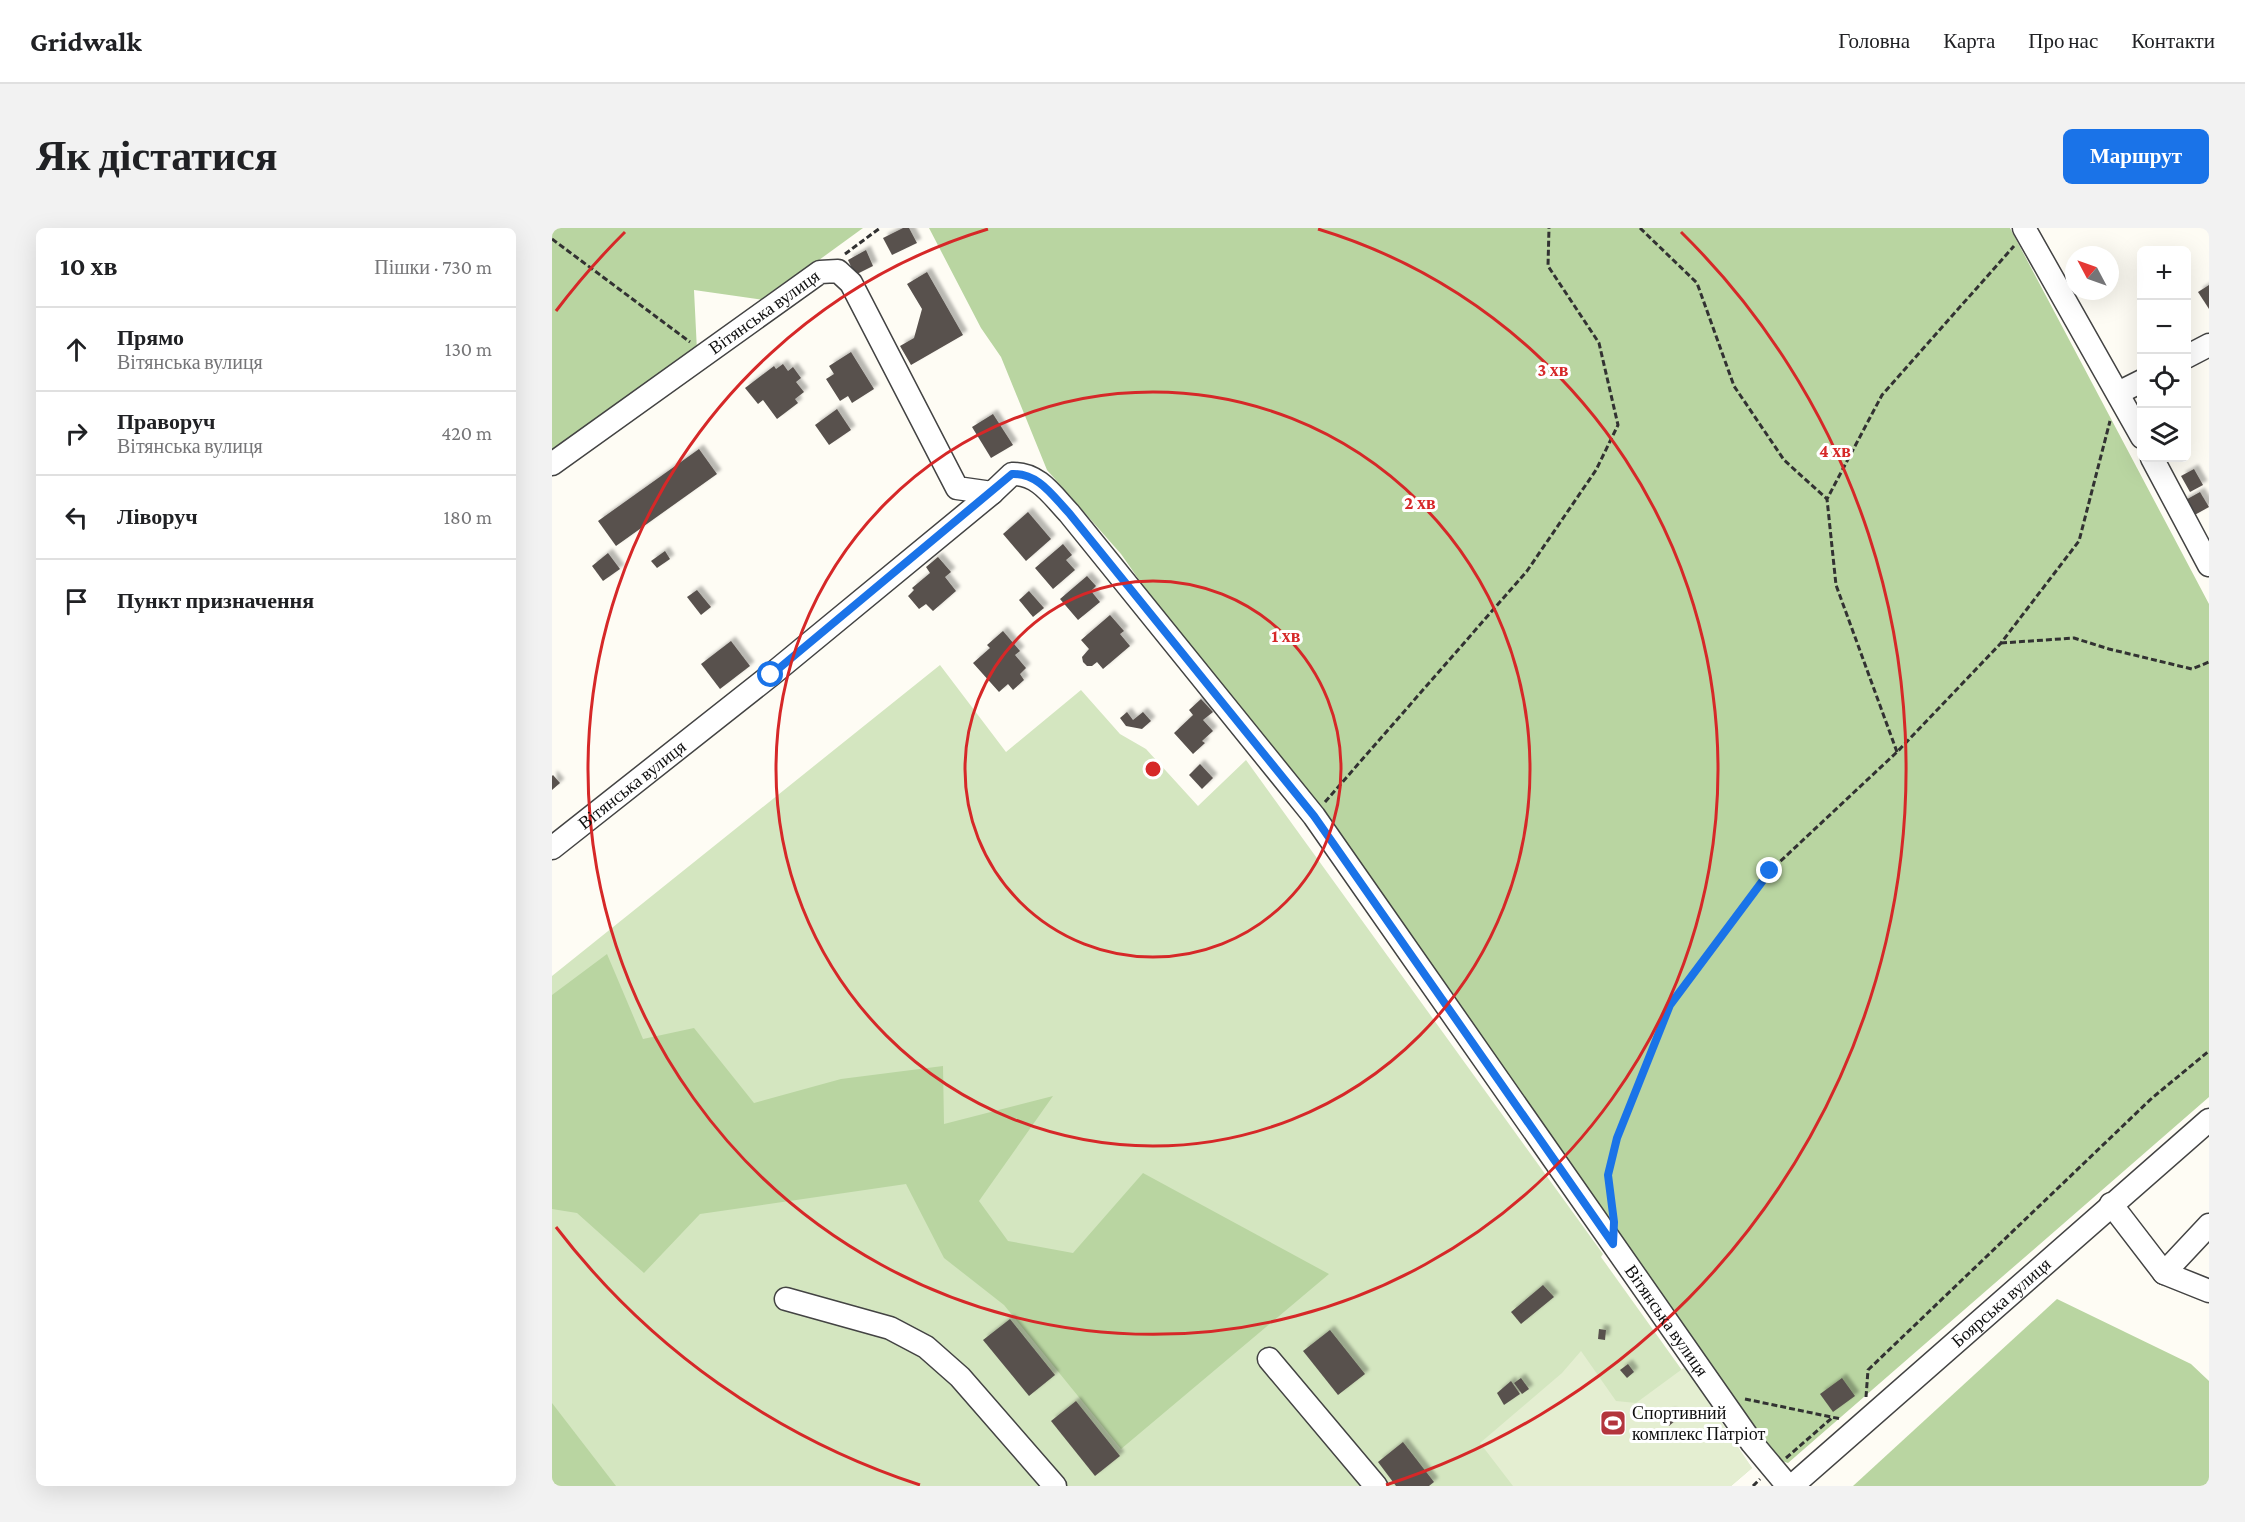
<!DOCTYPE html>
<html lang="uk">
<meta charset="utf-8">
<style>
body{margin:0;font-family:"Crimson Pro",serif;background:#f2f2f2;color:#202124}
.controls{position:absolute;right:18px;top:18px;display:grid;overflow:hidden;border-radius:9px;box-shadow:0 6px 24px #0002}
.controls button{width:54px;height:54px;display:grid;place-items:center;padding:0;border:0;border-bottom:2px solid #e0e0e0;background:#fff;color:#202124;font:30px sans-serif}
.compass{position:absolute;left:1513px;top:18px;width:54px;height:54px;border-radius:50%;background:#fff;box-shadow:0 6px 24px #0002;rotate:311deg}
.stop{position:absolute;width:18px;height:18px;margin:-14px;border:4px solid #1a73e8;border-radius:50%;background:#fff}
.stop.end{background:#1a73e8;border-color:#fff;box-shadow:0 2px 6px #0008}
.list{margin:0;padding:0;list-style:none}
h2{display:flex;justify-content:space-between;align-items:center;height:78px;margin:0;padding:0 24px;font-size:26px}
h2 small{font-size:20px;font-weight:400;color:#757577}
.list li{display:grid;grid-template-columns:39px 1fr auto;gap:18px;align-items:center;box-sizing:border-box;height:84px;padding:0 24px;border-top:2px solid #e0e0e0}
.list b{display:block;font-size:22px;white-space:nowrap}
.list p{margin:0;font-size:20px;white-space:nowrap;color:#757577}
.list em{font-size:20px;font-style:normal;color:#757577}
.icon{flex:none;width:33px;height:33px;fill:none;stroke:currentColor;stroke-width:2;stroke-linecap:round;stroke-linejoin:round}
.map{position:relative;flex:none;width:1657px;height:1258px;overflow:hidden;border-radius:9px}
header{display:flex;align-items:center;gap:36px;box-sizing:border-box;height:84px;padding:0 30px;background:#fff;border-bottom:2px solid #e0e0e0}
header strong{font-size:28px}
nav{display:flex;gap:33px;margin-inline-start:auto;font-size:21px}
.intro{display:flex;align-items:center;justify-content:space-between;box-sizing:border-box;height:144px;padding:0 36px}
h1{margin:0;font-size:42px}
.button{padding:15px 27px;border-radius:9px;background:#1a73e8;color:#fff;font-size:21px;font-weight:700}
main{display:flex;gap:36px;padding:0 36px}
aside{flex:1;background:#fff;border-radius:9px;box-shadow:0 6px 24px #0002}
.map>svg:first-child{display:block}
.green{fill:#d4e6c0}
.forest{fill:#b9d5a1}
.pitch{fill:#e4eed1}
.building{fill:#58514d;filter:url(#shadow)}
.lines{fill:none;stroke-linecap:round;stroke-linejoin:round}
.minor-casing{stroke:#434343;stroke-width:25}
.path{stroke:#323232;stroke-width:3;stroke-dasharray:6 3;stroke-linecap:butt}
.minor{stroke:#fff;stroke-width:22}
.route{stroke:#1a73e8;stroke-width:8}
.ring{fill:none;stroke:#d62828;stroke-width:3}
.labels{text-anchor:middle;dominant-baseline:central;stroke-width:6;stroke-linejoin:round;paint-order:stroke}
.street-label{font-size:18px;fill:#101010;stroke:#fff}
.poi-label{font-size:18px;fill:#101010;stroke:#fff;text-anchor:start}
.centre{fill:#d62828;stroke:#fff;stroke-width:3}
.ring-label{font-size:18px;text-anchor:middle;font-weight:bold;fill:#d62828;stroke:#fff;stroke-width:6;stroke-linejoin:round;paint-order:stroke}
</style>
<header>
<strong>Gridwalk</strong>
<nav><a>Головна</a><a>Карта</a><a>Про нас</a><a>Контакти</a></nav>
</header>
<div class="intro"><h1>Як дістатися</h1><a class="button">Маршрут</a></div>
<main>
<aside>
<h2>10 хв<small>Пішки · 730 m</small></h2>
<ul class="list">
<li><svg class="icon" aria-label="ahead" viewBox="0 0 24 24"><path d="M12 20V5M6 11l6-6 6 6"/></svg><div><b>Прямо</b><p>Вітянська вулиця</p></div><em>130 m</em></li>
<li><svg class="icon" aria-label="right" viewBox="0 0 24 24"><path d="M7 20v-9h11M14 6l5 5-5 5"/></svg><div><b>Праворуч</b><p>Вітянська вулиця</p></div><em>420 m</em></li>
<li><svg class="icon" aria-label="left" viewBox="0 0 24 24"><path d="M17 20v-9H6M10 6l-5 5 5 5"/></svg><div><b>Ліворуч</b></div><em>180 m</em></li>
<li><svg class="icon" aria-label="arrive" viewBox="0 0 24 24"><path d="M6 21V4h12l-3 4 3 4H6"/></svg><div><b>Пункт призначення</b></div></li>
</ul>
</aside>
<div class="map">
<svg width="1657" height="1258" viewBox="0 0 1657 1258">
<defs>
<filter id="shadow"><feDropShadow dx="4.5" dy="-4.5" stdDeviation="1.5" flood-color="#0004"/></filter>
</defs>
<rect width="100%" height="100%" fill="#fefcf4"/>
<path class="green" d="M388,437L454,524L529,462L568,506L594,521L646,578L694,532L1051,1026L1049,1029L1200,1240L1179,1258H0V748Z"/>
<g class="forest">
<path d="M0,0H311L212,72L142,62L145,123L0,229Z"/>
<path d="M377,0H1458L1657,376V869L1236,1235L1200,1223L941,853L691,481L608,382L569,326L495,242L449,129L429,100Z"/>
<path d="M55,726L91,811L142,800L202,875L289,851L391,838L392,896L501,868L427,973L456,1013L521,1025L591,945L777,1046L569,1221L452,1077L392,1030L354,956L148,986L92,1045L25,985L0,981V767Z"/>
<path d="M1505,1071L1639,1136L1657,1153V1258H1301Z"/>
<path d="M0,1175L64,1258H0Z"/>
</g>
<path class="pitch" d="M1029,1123L1064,1173L1084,1175L1133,1139L1200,1240L1179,1258H961L928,1215L1010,1145Z"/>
<g class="building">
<path d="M351,0H357L365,15L340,27L331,10Z"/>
<path d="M314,22L321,38L303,47L296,32Z"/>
<path d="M375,44L411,107L359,137L348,118L362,110L370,81L355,56Z"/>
<path d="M1657,57V81L1646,64Z"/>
<path d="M299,124L322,161L300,175L296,168L288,173L274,151L282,146L277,138Z"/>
<path d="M231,136L236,143L241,139L249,150L244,154L252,164L243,171L246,175L225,191L211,172L206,176L193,160L222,138L224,141Z"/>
<path d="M285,181L299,202L277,217L263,197Z"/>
<path d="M441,186L461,217L439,230L420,199Z"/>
<path d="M147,221L165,246L64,318L46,293Z"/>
<path d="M1642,241L1651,257L1638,264L1629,248Z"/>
<path d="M1648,264L1657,279L1639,289L1630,274Z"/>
<path d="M476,284L499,311L474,333L451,306Z"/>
<path d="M511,316L520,327L514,332L523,342L501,361L483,340Z"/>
<path d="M113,323L118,331L105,340L99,333Z"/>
<path d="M56,325L68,341L51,353L40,338Z"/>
<path d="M386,329L399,344L393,349L404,363L381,383L374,376L367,381L356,368L362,362L360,360L378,345L374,339Z"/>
<path d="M535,348L544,358L539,363L548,374L526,392L508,371Z"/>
<path d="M145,362L159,379L149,387L135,369Z"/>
<path d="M477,363L492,380L481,389L467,372Z"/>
<path d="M558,387L572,403L568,406L578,418L551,441L545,434L540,438H535L531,434L530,429L537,421L529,412Z"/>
<path d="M451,403L468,423L463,427L474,440L468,446L472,452L461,462L456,456L447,464L421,435L438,420L435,417Z"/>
<path d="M179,413L198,438L168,461L149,436Z"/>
<path d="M649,471L661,484L651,492L661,503L650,513L653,515L641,526L622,505L641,487L637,482Z"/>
<path d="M575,484L581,492L591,484L599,493L590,501L574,498L568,490Z"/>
<path d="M648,536L661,550L650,561L637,547Z"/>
<path d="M1,547L8,555L0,562V548Z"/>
<path d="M991,1057L1002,1069L969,1096L959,1084Z"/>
<path d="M458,1091L503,1147L477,1168L431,1112Z"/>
<path d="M1047,1101L1054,1102L1053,1112L1046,1111Z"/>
<path d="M778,1102L813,1146L786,1167L751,1123Z"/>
<path d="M1076,1136L1082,1144L1075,1150L1068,1142Z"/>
<path d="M969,1150L977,1161L970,1166L962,1155Z"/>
<path d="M1290,1150L1303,1168L1281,1184L1268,1166Z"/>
<path d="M959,1153L968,1166L952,1177L945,1165Z"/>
<path d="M524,1173L568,1228L543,1248L499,1193Z"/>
<path d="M1119,1184L1124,1192L1117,1198L1111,1190Z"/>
<path d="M851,1214L882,1254L877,1258H844L826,1234Z"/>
</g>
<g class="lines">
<defs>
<g id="minor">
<path d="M1472,0L1590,209"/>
<path d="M1634,129L1657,117"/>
<path d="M1566,165L1590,153"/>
<path d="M1600,230L1657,337"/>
<path id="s1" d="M0,236L268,44L286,43L299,55L405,260L440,265L460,246C486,245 500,267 517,285L762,588L1200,1215L1236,1258"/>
<path id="s2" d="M0,620L219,447L440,265"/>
<path d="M1559,976L1612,1045L1657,1063"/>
<path d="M1612,1045L1657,997"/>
<path d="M234,1071L338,1100L374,1119L408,1149L503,1258"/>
<path d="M717,1131L824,1258"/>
<path id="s3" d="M1240,1258L1657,892"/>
</g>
</defs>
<use href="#minor" class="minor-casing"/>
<g class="path">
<path d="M1088,0L1145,55L1182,158L1232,232L1275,271"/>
<path d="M0,11L138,114"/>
<path d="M293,26L328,0"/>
<path d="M1449,415L1522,410L1557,421L1640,441L1657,434"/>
<path d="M1345,524L1284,357L1275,271L1330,167L1462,18"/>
<path d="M773,574L975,343L1044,242L1066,197L1047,115L996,38L997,0"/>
<path d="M1060,980L1056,947L1065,910L1118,777L1218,643L1345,524L1449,415L1527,313L1558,193"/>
<path d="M1314,1169L1316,1142L1600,870L1657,823"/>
<path d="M1193,1171L1289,1191"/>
<path d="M1234,1230L1281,1189"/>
<path d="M1201,1258L1208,1251"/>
</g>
<use href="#minor" class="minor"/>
</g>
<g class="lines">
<path class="route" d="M219,447L460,246C486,245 500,267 517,285L762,588L1061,1016L1062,994L1056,947L1065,910L1118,777L1218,643"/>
</g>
<g class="ring">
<circle cx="601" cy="541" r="188"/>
<circle cx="601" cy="541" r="377"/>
<path d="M766 1A565 565 0 1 1 436 1"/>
<path d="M368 1257A753 753 0 0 1 4 999M4 83A753 753 0 0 1 73 4M1129 4A753 753 0 0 1 834 1257"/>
</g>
<defs>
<symbol id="stadium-square" viewBox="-11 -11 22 22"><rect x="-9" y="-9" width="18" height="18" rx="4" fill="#b3353d" stroke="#fff"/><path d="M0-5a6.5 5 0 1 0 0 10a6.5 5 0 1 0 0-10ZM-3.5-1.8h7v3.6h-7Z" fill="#fff"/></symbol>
</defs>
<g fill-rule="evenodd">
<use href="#stadium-square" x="1046" y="1180" width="30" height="30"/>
</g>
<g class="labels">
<g class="street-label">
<text stroke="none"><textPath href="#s1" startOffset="261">Вітянська вулиця</textPath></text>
<text stroke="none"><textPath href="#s2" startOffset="102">Вітянська вулиця</textPath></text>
<text stroke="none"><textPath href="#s3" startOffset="278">Боярська вулиця</textPath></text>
<text stroke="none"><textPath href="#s1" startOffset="1736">Вітянська вулиця</textPath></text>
</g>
<g class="poi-label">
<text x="1080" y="1185">Спортивний<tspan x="1080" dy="21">комплекс Патріот</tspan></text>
</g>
</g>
<circle cx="601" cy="541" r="9" class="centre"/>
<g class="ring-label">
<text x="1001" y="148">3 хв</text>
<text x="1283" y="229">4 хв</text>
<text x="868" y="281">2 хв</text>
<text x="734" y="414">1 хв</text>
</g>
</svg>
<div class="controls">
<button>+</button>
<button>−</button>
<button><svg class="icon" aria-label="locate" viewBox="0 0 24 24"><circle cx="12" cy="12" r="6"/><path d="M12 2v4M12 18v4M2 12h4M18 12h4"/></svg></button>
<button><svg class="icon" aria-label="layers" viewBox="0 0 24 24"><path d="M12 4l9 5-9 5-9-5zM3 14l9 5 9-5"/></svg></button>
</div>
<svg class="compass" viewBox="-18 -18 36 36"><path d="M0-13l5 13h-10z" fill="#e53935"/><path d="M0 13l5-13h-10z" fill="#757577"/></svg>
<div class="stop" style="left:219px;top:447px"></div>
<div class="stop end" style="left:1218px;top:643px"></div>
</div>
</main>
